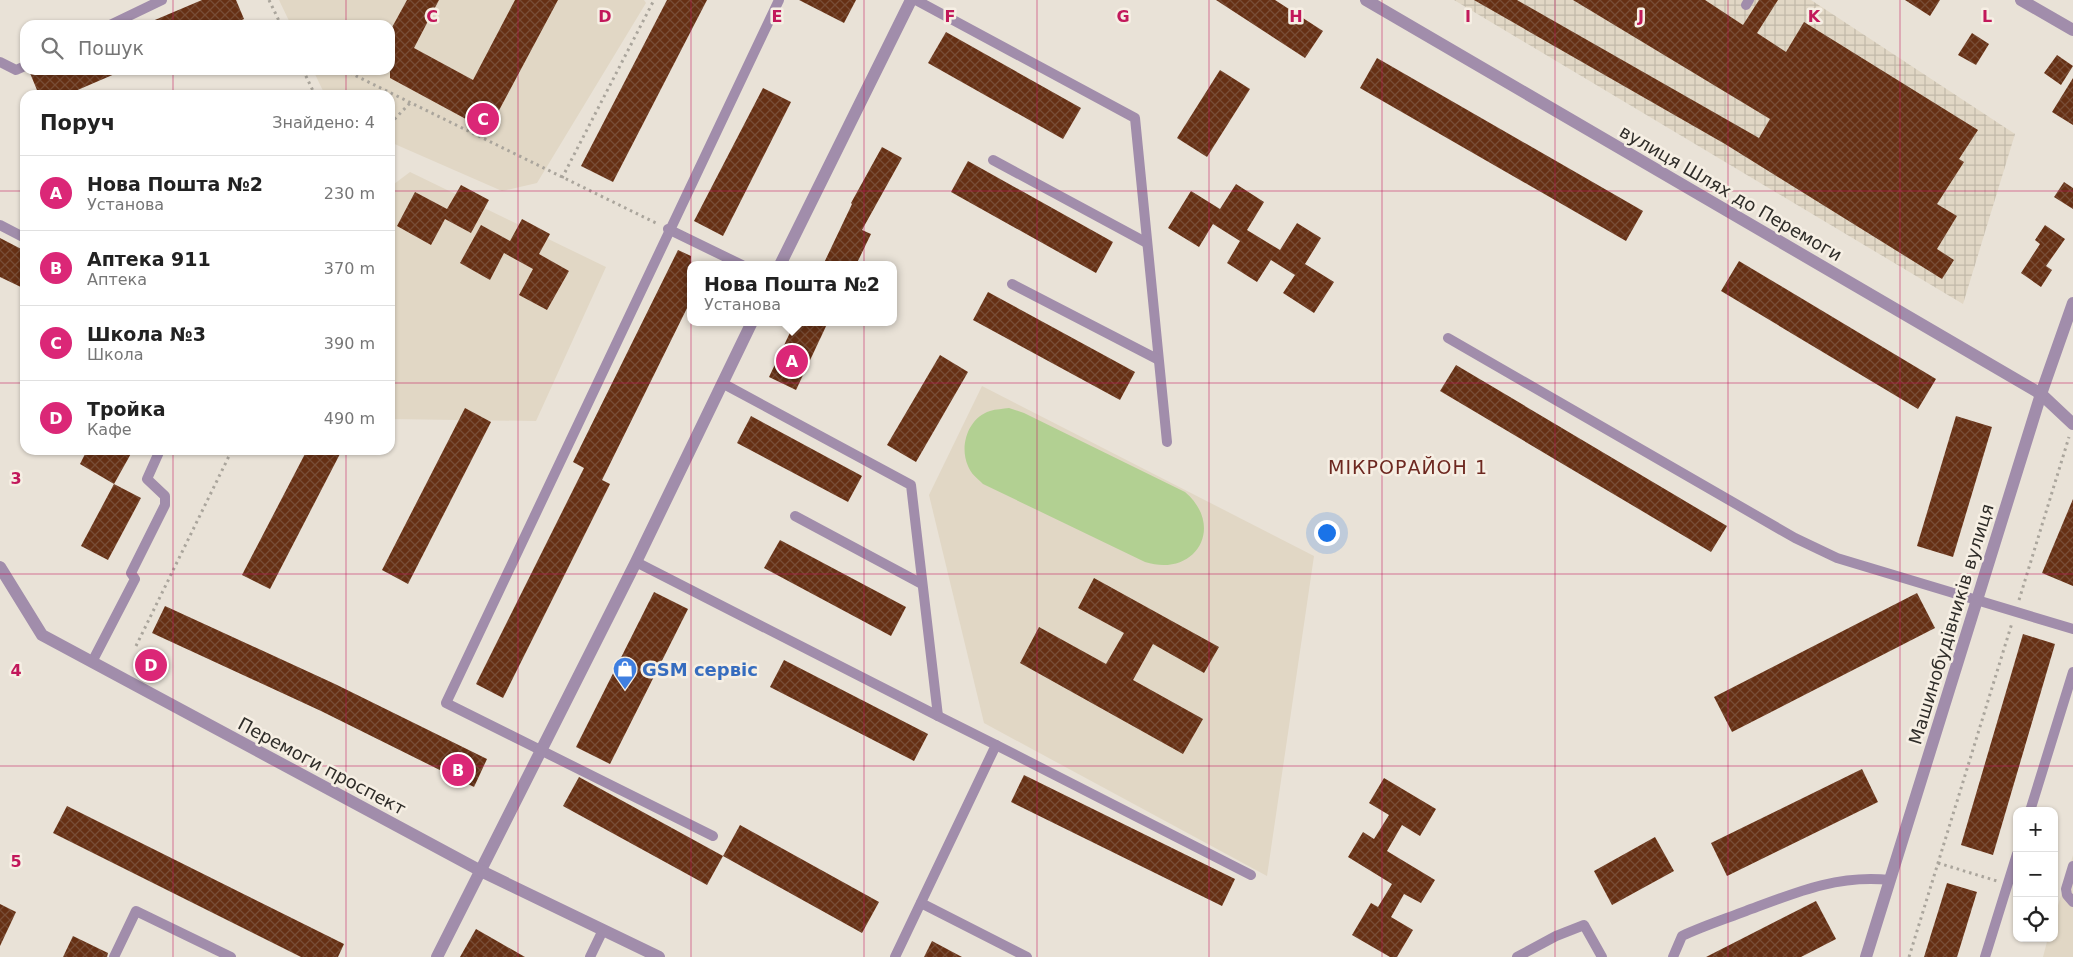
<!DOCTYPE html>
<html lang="uk">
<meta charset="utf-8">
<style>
body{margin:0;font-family:"DejaVu Sans",sans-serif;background:#f2f2f2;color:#222}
.controls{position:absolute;right:15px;bottom:15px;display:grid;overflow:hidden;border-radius:10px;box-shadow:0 1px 4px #0004}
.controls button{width:45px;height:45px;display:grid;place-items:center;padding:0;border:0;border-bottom:1px solid #e0e0e0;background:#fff;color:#222;font:25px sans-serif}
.you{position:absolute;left:1326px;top:532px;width:18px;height:18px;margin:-12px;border:4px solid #fff;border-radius:50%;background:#1a73e8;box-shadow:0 0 0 8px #1a73e833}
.badge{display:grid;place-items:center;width:32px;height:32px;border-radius:50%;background:#db2777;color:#fff;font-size:16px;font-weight:700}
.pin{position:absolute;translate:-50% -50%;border:2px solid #fff;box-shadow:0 1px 5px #0006}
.popup{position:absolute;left:687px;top:261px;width:210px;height:65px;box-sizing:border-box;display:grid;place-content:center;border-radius:10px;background:#fff;filter:drop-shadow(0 1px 4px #0005);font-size:16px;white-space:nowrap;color:#767676}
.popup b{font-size:19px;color:#222}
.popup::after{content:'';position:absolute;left:50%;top:100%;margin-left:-10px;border:10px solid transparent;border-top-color:#fff}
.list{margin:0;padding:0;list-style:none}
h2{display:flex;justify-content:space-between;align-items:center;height:65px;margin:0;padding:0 20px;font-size:21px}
h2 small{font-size:16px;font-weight:400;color:#767676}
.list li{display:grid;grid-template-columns:32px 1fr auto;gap:15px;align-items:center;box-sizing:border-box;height:75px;padding:0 20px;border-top:1px solid #e0e0e0}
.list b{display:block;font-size:19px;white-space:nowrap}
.list p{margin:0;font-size:16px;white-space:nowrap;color:#767676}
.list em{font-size:16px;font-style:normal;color:#767676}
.icon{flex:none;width:28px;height:28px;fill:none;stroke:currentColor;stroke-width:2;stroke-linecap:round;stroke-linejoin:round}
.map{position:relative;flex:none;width:2073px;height:957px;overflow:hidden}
.search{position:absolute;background:#fff;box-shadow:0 1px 4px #0004;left:20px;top:20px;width:375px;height:55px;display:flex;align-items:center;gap:12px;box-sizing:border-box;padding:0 18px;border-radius:15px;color:#767676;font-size:19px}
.panel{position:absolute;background:#fff;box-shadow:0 1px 4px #0004;left:20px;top:90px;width:375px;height:365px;border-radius:15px}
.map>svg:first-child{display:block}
.industrial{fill:url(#industrial-grid)}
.built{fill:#e1d7c5}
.green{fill:#b2d092}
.building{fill:url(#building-cross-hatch)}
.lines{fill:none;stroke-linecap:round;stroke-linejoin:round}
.path{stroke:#aaa59c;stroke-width:3;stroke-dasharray:2.5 4;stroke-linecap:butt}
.service{stroke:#a18dab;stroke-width:10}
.minor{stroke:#a18dab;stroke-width:12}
.tertiary{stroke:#a18dab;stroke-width:12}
.grid{fill:none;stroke:#c2185b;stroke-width:1;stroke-opacity:0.55}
.labels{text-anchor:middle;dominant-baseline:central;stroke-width:5;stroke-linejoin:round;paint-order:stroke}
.street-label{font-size:18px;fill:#2f2d29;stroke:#f6efe4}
.shop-label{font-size:18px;font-weight:bold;fill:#366cbe;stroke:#f6efe4;text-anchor:start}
.neighbourhood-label{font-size:19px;letter-spacing:1px;fill:#6d2820;stroke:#f6efe4}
.grid-label{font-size:16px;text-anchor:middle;font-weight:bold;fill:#c2185b;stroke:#f6efe4;stroke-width:5;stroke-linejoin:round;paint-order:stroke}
</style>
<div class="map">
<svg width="2073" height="957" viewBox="0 0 2073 957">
<defs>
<pattern id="industrial-grid" width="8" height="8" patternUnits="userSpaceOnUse" patternTransform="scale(1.25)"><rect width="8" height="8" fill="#e1d7c5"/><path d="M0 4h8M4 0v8" fill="none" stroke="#c1b9a9"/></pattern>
<pattern id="building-cross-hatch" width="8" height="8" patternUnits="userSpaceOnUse" patternTransform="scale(1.25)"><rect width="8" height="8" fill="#663014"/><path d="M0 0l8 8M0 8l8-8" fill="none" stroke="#784d36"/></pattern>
</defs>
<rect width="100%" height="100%" fill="#e9e2d7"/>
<path class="industrial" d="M1454,0H1811L2015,134L1963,304Z"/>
<g class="built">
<path d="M279,0H644L646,3L537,183L502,191L390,142V95H325L313,70H390V25H291Z"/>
<path d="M410,172L606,267L536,421L390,419V187Z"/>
<path d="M982,386L1314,556L1267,876L984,723L929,495Z"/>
<path d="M2073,855V957H2043L2048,938H2054V919Z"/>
</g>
<path class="green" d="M1009,408L1024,413L1185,492C1226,527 1195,578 1145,562L983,484C977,478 971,474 968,466C959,446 968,418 990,411C996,409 1003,409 1009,408Z"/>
<g class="building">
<path d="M202,0H236L244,19L231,25H143Z"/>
<path d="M407,0H439L414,48L473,80L515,0H558L488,131L390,78V31Z"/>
<path d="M667,0H707L613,182L581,166Z"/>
<path d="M799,0H856L844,23Z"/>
<path d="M1216,0H1275L1323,31L1305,58Z"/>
<path d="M1474,0H1517L1759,138L1770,119L1573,0H1705L1743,25L1759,0H1778L1757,33L1786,52L1804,22L1978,130L1959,159L1964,162L1937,204L1957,216L1937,249L1954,260L1942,279L1725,144Z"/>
<path d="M1905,0H1940L1930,16Z"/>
<path d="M946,32L1081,108L1063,139L928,63Z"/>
<path d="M1972,33L1989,44L1976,65L1958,55Z"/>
<path d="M2057,55L2073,66L2061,85L2044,73Z"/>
<path d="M1377,58L1643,211L1626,241L1360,88Z"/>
<path d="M37,70H124L66,95H39L30,73Z"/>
<path d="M1220,70L1250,89L1207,157L1177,138Z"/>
<path d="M2073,78V125L2052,112Z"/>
<path d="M763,88L791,102L723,236L694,221Z"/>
<path d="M882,147L902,158L862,230L871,234L856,265H823L852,204L851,203Z"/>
<path d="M968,161L1113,242L1096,273L951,192Z"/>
<path d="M2064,182L2073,188V209L2054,197Z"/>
<path d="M1236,184L1264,202L1247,230L1280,250L1297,223L1321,238L1305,264L1334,282L1314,313L1283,293L1295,275L1271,260L1257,282L1227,263L1240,241L1213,224L1199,247L1168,228L1191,191L1220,209Z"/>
<path d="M461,185L489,200L471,233L445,219L431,245L397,226L415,192L447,209Z"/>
<path d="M522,219L550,234L539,254L569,271L547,310L519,295L533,269L504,253L490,280L460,263L481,225L510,241Z"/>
<path d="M2045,225L2065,239L2046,266L2052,270L2041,287L2021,273L2040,244L2035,240Z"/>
<path d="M0,238L25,251V289L0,277Z"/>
<path d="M678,250L691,256V300L602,480L610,484L503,698L476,684L584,468L573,462Z"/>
<path d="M1739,261L1936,379L1918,409L1721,291Z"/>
<path d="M988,292L1135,372L1120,400L973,320Z"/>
<path d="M795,322H828L796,390L769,377Z"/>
<path d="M940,355L968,372L916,462L887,445Z"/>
<path d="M1456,365L1727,526L1711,552L1440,391Z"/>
<path d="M465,408L491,422L408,584L382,570Z"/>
<path d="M751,416L862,476L848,502L737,443Z"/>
<path d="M1956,416L1992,427L1953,557L1917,546Z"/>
<path d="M87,450H133L114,484L80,464Z"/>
<path d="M307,450H342L270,589L242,575Z"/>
<path d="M114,484L141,498L108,560L81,546Z"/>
<path d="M2073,499V586L2042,573Z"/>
<path d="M780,540L906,607L891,636L764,568Z"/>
<path d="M1094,578L1219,647L1204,673L1153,644L1133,680L1203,719L1183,754L1020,663L1039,627L1106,664L1124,633L1078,608Z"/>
<path d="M654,592L688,609L610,764L576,747Z"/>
<path d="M1917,593L1935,628L1732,732L1714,697Z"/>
<path d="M165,606L335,684L487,759L474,787L321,711L152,633Z"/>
<path d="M2023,634L2055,644L1993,855L1961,845Z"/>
<path d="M784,660L928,734L914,761L770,687Z"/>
<path d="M1862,769L1878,802L1727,876L1711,843Z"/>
<path d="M1024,775L1235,879L1222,906L1011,802Z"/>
<path d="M579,777L723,856L707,885L563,806Z"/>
<path d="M1384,778L1436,809L1420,836L1402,825L1387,851L1435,880L1421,903L1404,894L1391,917L1413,930L1397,957H1390L1352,935L1371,903L1378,907L1392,884L1348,857L1363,832L1374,839L1389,815L1369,803Z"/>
<path d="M67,806L344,944L338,957H301L53,833Z"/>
<path d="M740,825L879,902L862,933L723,856Z"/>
<path d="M1655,837L1674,871L1612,905L1594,871Z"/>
<path d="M1947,883L1977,892L1957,957H1924Z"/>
<path d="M1816,901L1836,939L1801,957H1706Z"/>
<path d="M0,904L16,912L0,946Z"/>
<path d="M476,929L525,957H460Z"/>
<path d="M73,936L108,953L107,957H63Z"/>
<path d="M932,941L962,957H924Z"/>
</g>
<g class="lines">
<g class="path">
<path d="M269,0L281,25"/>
<path d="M303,70L315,95"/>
<path d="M344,70L658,224"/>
<path d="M390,124L410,103"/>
<path d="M562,178L654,0"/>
<path d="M2019,600L2069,437"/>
<path d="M136,646L232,450"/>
<path d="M1938,863L1997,881"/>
<path d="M1909,957L2012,623"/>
</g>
<g class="service">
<path d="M916,0L1135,118L1167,442"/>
<path d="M1746,5L1749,0"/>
<path d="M110,25L162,0"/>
<path d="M0,62L16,70L25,66"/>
<path d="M993,160L1147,243"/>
<path d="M0,225L25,238"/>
<path d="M668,229L742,265"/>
<path d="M1012,284L1157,359"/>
<path d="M1448,338L1795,538L1837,558L2073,629"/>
<path d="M795,516L922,584"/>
<path d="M636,562L938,716L911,485L722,383"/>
<path d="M92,662L135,579L131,573L165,505V496L147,479L160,450"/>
<path d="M996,745L1251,875"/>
<path d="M2030,811L2073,672"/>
<path d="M713,836L446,703L779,0"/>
<path d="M2073,866L2066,889L2067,895L2073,902"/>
<path d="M921,903L1027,957"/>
<path d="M114,957L136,911L231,957"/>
<path d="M590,957L603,930"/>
<path d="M895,957L996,745L938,716"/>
<path d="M1517,957L1556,936L1584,925L1602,957"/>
<path d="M1673,957L1682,936C1703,926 1725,919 1746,911C1794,893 1838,874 1890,880"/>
<path d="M1985,957L2017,854"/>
</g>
<g class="minor">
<path d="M1366,0L2041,394L2073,424"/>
<path d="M2021,0L2073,30"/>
<path d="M780,265L911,0"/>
<path d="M437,957L636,562L752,322"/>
<path d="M1866,957L2041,394L2073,303"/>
</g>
<path class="tertiary" d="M0,567L42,635L481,871L659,957"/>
</g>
<path class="grid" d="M173,0V25M346,0V25M518,0V957M691,0V957M864,0V957M1037,0V957M1209,0V957M1382,0V957M1555,0V957M1728,0V957M1900,0V957M173,70V95M346,70V95M0,191H25M390,191H2073M0,383H25M390,383H2073M173,450V957M346,450V957M0,574H2073M0,766H2073"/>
<defs>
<symbol id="shop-pin" viewBox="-11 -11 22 30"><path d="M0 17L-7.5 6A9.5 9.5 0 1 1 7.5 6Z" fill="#3f7fe0" stroke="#f6efe4"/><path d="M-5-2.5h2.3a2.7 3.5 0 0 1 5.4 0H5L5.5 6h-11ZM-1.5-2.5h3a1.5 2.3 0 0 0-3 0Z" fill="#fff"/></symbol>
</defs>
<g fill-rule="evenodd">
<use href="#shop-pin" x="611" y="655" width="28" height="38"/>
</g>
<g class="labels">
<g class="street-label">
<text transform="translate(1731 193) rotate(30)">вулиця Шлях до Перемоги</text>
<text transform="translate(1951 624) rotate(-73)">Машинобудівників вулиця</text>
<text transform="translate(322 766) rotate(28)">Перемоги проспект</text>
</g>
<g class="shop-label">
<text x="642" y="669">GSM сервіс</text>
</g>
<g class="neighbourhood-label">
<text x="1408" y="467">МІКРОРАЙОН 1</text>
</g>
</g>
<g class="grid-label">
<text x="432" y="22">C</text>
<text x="605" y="22">D</text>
<text x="777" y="22">E</text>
<text x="950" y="22">F</text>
<text x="1123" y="22">G</text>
<text x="1296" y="22">H</text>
<text x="1468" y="22">I</text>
<text x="1641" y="22">J</text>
<text x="1814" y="22">K</text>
<text x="1987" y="22">L</text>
<text x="16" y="484">3</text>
<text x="16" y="676">4</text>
<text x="16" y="867">5</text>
</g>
</svg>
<div class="controls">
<button>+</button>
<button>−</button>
<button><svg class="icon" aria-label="locate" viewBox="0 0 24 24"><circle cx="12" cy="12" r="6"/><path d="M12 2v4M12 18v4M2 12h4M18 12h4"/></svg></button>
</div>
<div class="you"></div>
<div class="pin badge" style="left:792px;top:361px">A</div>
<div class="popup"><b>Нова Пошта №2</b>Установа</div>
<div class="pin badge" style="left:458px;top:770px">B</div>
<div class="pin badge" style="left:483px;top:119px">C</div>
<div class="pin badge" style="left:151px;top:665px">D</div>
<div class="search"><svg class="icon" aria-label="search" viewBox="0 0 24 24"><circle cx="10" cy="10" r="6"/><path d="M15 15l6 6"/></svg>Пошук</div>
<section class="panel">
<h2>Поруч<small>Знайдено: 4</small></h2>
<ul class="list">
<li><span class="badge">A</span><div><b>Нова Пошта №2</b><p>Установа</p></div><em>230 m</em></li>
<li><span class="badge">B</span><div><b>Аптека 911</b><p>Аптека</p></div><em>370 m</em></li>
<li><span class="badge">C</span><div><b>Школа №3</b><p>Школа</p></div><em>390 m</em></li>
<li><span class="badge">D</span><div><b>Тройка</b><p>Кафе</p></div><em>490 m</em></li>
</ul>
</section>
</div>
